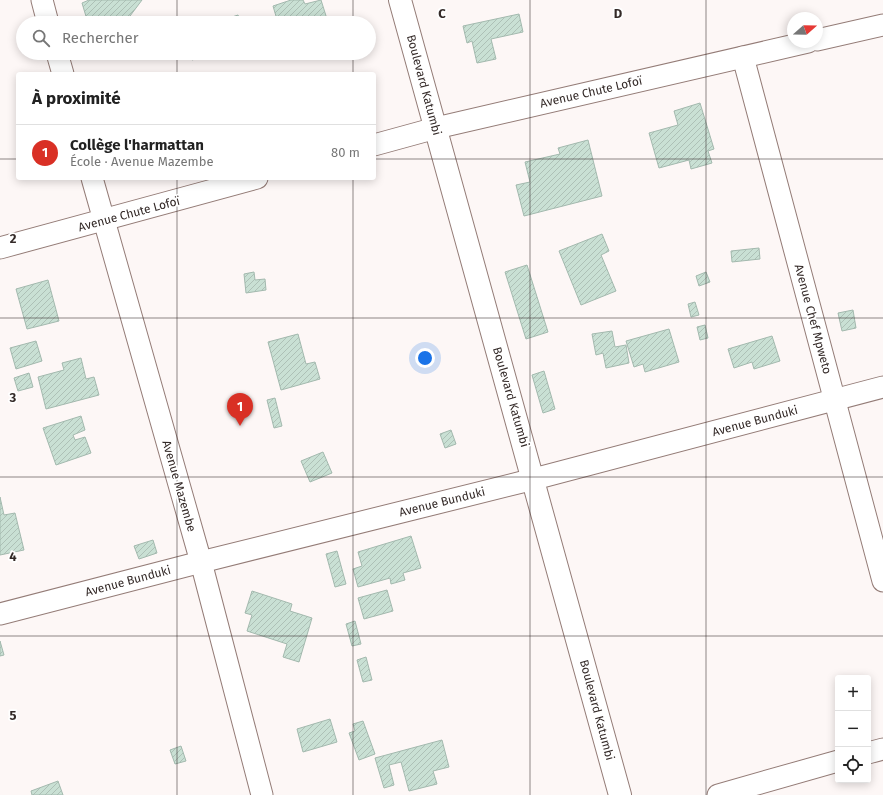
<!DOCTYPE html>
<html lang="fr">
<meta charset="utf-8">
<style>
body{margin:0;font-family:"Fira Sans",sans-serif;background:#f6f6f6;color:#222}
.controls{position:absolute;right:12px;bottom:12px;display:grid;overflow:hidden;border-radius:4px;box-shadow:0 2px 10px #0003}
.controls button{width:36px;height:36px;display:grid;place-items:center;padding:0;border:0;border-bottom:1px solid #e0e0e0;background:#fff;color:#222;font:20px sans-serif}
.compass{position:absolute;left:787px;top:12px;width:36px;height:36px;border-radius:50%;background:#fff;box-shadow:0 2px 10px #0003;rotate:70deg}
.you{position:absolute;left:425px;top:358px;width:14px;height:14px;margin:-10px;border:3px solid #fff;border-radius:50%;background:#1a73e8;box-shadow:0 0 0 6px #1a73e833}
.badge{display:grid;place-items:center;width:26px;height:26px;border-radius:50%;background:#d93025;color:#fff;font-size:13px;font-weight:700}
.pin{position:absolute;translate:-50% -33px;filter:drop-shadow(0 1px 2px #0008)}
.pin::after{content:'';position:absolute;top:21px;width:14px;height:12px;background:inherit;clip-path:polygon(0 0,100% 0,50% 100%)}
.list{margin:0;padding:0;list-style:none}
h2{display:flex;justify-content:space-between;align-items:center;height:52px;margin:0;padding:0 16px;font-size:17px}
h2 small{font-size:13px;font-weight:400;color:#767676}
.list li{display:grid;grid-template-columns:26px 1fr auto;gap:12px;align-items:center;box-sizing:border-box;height:56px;padding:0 16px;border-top:1px solid #e0e0e0}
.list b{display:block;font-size:15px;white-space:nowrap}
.list p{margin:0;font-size:13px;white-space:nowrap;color:#767676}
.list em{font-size:13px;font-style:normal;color:#767676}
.icon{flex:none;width:22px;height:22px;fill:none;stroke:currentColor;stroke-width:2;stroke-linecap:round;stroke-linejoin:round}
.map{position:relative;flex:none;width:883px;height:795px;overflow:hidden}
.search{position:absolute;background:#fff;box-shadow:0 2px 10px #0003;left:16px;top:16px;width:360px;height:44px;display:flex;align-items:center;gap:10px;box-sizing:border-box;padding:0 14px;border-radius:22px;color:#767676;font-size:15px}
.panel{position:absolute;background:#fff;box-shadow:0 2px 10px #0003;left:16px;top:72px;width:360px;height:108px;border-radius:4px}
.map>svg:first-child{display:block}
.building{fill:url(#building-hatch);stroke:#a3b9ae}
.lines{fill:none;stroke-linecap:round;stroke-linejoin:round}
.minor-casing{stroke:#947c77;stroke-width:23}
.tertiary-casing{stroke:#947c77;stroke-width:24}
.minor{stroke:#fff;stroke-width:21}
.tertiary{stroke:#fff;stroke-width:22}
.grid{fill:none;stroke:#342a28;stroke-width:1;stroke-opacity:0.55}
.labels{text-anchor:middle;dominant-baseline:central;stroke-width:3.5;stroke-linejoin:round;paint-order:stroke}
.street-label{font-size:12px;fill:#342a28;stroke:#fff}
.grid-label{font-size:13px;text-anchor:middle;font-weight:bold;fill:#342a28;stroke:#fff;stroke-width:3.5;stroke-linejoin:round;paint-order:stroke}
</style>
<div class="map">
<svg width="883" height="795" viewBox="0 0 883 795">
<defs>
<pattern id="building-hatch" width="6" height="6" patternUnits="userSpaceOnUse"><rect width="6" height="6" fill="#c9e0d4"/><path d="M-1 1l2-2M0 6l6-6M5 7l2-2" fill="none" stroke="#adc0b6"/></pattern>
</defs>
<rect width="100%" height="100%" fill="#fdf7f6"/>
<g class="building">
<path d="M89,0H142L127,20L121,17L102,23H88L82,3Z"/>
<path d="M291,0H303L305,4L321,0L327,19L313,23H278L273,6Z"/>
<path d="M519,14L523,32L491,39L496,59L477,63L472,41L467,43L463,26Z"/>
<path d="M238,15L241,23H214Z"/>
<path d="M190,53H214L192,60Z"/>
<path d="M700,103L714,149L708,151L712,163L691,169L689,160L659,168L649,133L678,125L674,111Z"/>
<path d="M588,140L602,196L524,216L516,185L530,182L525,162L560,154L558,148Z"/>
<path d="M602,234L609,251L601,255L616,291L581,305L559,251Z"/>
<path d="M759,248L760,259L732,262L731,251Z"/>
<path d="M527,265L548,332L526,339L505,272Z"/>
<path d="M254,272L255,280L265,279L266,290L246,293L244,274Z"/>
<path d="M706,272L710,282L699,286L696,276Z"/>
<path d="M48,280L59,321L27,329L16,289Z"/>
<path d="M695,302L699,315L691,317L688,304Z"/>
<path d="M853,310L856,328L842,331L838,313Z"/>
<path d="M705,325L708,338L700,340L697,327Z"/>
<path d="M669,329L679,362L645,372L643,364L634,367L626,341Z"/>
<path d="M612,331L615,347L626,345L629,363L606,368L603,353L596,355L592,334Z"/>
<path d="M298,334L306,364L315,362L320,379L281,390L268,342Z"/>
<path d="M772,336L780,361L754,369L752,362L734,368L728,349Z"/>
<path d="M36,341L42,361L16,369L10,348Z"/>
<path d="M81,358L86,379L94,377L99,395L46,409L38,377L64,370L62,363Z"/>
<path d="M544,371L555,409L543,413L532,375Z"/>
<path d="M29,373L33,387L18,391L14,378Z"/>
<path d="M275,398L282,426L274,428L267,400Z"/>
<path d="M81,416L85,430L73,435L75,440L85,437L91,453L56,465L43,428Z"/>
<path d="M451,430L456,444L445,448L440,434Z"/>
<path d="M323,452L332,473L310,482L301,461Z"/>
<path d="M0,497L4,515L15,513L24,550L0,555Z"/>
<path d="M411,536L421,568L403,573L405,580L391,584L390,578L358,587L353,569L362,566L358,552Z"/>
<path d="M153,540L157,553L139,559L134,546Z"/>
<path d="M337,551L346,584L335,587L326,554Z"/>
<path d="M387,590L393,611L364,619L358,598Z"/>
<path d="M252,591L292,604L290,611L312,618L299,662L283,657L287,644L247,631L252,615L245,613Z"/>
<path d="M355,621L361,644L352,646L346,624Z"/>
<path d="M0,641L4,655L0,656Z"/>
<path d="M366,657L372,680L363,682L357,660Z"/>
<path d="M330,719L337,742L303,752L297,729Z"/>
<path d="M363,721L375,754L359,760L349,733L355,731L353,724Z"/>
<path d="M442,740L449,767L433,771L437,784L409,791L401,762L389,765L394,785L384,788L375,758Z"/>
<path d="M181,746L186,761L175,764L170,750Z"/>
<path d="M58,781L63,795H32L31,791Z"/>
</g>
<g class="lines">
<defs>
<g id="minor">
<path d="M42,0L48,23"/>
<path d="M817,40L883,25"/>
<path d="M57,53L63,74"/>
<path d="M743,57L883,581"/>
<path d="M374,145L436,128L808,42"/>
<path d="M92,178L201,562L262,795"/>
<path d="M0,248L257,178"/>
<path d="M0,614L201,562L534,479L883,387"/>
<path d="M868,753L883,749"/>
<path d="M718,795L838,761"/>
</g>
<path id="tertiary" d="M400,0L620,795"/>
</defs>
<use href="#minor" class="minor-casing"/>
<use href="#tertiary" class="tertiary-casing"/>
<use href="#minor" class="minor"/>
<use href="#tertiary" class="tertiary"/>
</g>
<path class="grid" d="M177,0V23M353,0V23M530,0V795M706,0V795M177,53V74M353,53V74M0,159H18M374,159H883M177,178V795M353,178V795M0,318H883M0,477H883M0,636H883"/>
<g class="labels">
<g class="street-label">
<text transform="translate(424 85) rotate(75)">Boulevard Katumbi</text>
<text transform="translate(591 92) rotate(-13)">Avenue Chute Lofoï</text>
<text transform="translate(129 214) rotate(-15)">Avenue Chute Lofoï</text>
<text transform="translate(813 319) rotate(75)">Avenue Chef Mpweto</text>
<text transform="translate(511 397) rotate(74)">Boulevard Katumbi</text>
<text transform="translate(755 421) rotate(-15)">Avenue Bunduki</text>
<text transform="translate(179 486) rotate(74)">Avenue Mazembe</text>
<text transform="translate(442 502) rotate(-14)">Avenue Bunduki</text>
<text transform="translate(128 581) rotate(-15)">Avenue Bunduki</text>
<text transform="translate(597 710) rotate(75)">Boulevard Katumbi</text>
</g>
</g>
<g class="grid-label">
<text x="442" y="18">C</text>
<text x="618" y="18">D</text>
<text x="13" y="243">2</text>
<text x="13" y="402">3</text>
<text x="13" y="561">4</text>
<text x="13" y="720">5</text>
</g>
</svg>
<div class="controls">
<button>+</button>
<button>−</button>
<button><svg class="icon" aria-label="locate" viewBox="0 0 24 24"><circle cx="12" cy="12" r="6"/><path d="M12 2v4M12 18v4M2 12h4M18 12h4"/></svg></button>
</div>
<svg class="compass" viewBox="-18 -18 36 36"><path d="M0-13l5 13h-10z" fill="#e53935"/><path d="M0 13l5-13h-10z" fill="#767676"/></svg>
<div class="you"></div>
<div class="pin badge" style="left:240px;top:426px">1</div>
<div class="search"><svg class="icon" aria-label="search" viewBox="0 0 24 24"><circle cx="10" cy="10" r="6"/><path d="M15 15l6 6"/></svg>Rechercher</div>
<section class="panel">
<h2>À proximité<small></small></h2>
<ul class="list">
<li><span class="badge">1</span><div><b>Collège l'harmattan</b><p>École · Avenue Mazembe</p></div><em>80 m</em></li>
</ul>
</section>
</div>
